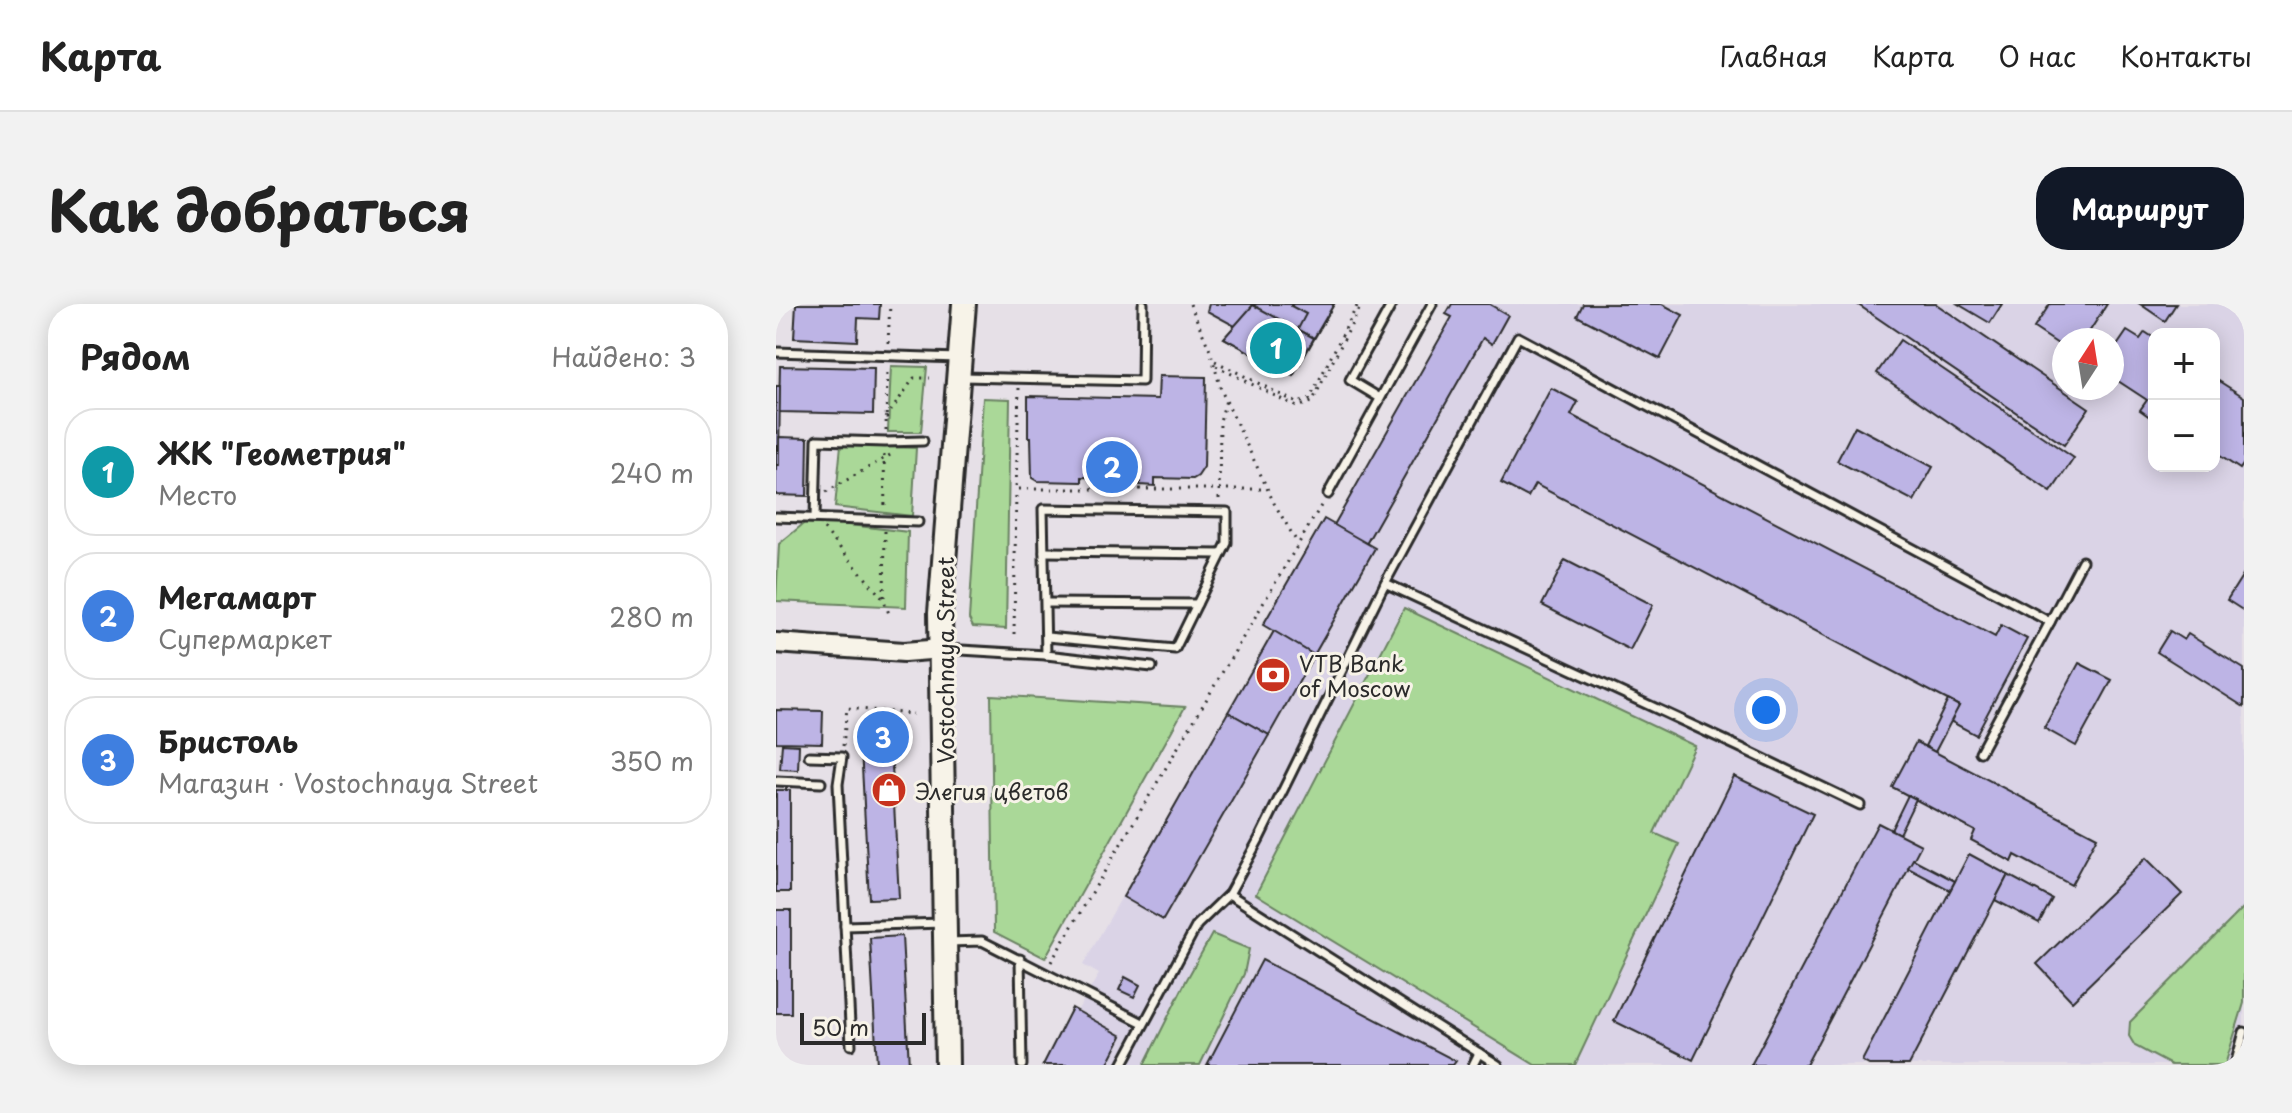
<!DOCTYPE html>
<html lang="ru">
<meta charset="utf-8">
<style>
body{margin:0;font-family:"Playpen Sans",sans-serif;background:#f2f2f2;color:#222}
.controls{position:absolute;right:24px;top:24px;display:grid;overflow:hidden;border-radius:16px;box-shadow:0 4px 20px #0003}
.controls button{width:72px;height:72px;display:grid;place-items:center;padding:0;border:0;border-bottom:2px solid #e0e0e0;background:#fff;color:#222;font:40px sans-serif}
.compass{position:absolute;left:1276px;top:24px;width:72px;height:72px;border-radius:50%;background:#fff;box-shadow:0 4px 20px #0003;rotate:12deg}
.scale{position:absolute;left:24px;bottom:20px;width:126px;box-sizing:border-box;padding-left:8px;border:4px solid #2b2b2b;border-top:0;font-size:22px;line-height:28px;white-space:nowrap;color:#2b2b2b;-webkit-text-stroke:6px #f7f3e8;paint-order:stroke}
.you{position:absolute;left:990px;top:406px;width:28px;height:28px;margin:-20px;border:6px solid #fff;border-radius:50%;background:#1a73e8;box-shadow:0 0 0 12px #1a73e833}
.badge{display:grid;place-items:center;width:52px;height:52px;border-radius:50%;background:#111827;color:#fff;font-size:26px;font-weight:700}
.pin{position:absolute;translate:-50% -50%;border:4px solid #fff;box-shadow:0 2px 8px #0006}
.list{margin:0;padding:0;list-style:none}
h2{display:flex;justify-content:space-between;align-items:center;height:104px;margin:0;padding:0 32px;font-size:34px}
h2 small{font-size:26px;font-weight:400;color:#767676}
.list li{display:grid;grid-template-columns:52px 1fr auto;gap:24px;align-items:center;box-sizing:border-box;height:128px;margin:0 16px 16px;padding:0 16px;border:2px solid #e0e0e0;border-radius:32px}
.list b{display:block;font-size:30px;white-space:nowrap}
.list p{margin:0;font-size:26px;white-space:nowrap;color:#767676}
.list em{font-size:26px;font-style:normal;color:#767676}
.map{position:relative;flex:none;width:1468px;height:761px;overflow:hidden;border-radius:32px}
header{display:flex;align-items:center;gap:48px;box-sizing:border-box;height:112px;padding:0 40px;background:#fff;border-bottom:2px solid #e0e0e0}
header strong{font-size:38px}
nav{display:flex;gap:44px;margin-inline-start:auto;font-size:28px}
.intro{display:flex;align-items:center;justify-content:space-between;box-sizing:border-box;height:192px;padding:0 48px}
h1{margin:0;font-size:56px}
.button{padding:20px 36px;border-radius:32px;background:#111827;color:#fff;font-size:28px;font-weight:700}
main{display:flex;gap:48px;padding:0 48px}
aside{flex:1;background:#fff;border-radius:32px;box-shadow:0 4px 20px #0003}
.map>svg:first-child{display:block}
.built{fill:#dad3e6;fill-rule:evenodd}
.green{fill:#aad898;stroke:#6a8262;stroke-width:2}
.building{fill:#bdb4e5;stroke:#2b2b2b;stroke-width:2}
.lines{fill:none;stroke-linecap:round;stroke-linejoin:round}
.service-casing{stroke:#2b2b2b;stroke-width:13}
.tertiary-casing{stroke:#2b2b2b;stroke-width:24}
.primary-casing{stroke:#2b2b2b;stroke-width:28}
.path{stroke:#2b2b2b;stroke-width:3;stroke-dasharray:2 6;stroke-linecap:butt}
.service{stroke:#f7f3e8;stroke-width:7}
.tertiary{stroke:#f7f3e8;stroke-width:18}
.primary{stroke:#f7f3e8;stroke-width:22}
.labels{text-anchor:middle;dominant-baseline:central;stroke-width:6;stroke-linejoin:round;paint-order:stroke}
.street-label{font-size:22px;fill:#2b2b2b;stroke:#f7f3e8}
.poi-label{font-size:22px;fill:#2b2b2b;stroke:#f7f3e8;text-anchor:start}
</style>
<header>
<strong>Карта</strong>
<nav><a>Главная</a><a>Карта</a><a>О нас</a><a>Контакты</a></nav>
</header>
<div class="intro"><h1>Как добраться</h1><a class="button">Маршрут</a></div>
<main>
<aside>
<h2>Рядом<small>Найдено: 3</small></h2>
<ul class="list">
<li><span class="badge" style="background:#0f9aa8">1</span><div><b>ЖК &quot;Геометрия&quot;</b><p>Место</p></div><em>240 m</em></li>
<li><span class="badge" style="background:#3f7fe0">2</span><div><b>Мегамарт</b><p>Супермаркет</p></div><em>280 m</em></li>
<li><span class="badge" style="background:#3f7fe0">3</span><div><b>Бристоль</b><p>Магазин · Vostochnaya Street</p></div><em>350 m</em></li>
</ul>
</aside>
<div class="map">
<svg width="1468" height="761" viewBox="0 0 1468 761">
<rect width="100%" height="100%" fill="#e6e0e7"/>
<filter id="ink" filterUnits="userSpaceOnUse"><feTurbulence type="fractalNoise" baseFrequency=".0125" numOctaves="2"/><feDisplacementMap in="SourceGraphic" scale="16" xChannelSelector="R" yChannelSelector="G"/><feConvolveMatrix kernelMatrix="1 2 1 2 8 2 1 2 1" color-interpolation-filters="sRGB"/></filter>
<g filter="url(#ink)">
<path class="built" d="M676,0H1468V761H331L346,732L301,707L323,670L307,661L497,328L487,321L548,215L558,220L676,14L670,10ZM1378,30H1438V162H1378ZM1288,36H1336V84H1288Z"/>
<g class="green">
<path d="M115,62L151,63L145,128H112Z"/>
<path d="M207,94L234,95L230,325L197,323L193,315Z"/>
<path d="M65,141L140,144L136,212L59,203Z"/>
<path d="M32,216L132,228L130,303L0,297L3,240Z"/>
<path d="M628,304L919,442L878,529L903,540L799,761H759L480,590Z"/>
<path d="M215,391L409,403L269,654L218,628Z"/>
<path d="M1468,603V699L1449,761H1395L1359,742L1353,732L1354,718Z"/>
<path d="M436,630L473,645L468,670L424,761H368L410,677Z"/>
</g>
<g class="building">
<path d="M20,0H104L103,15L82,14L81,37L18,34Z"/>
<path d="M433,0H558L517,72L448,34L459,22L431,7Z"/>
<path d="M517,0H558L538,34L522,25L530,10L515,2Z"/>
<path d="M676,0H713L732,11L716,40L707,34L590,240L558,221L676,13L670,10Z"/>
<path d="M807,0H886L907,11L884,55L801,12Z"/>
<path d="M1081,0H1160L1313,104L1288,141Z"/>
<path d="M1182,0H1226L1214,19Z"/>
<path d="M1274,0H1331L1308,36H1288V44L1258,24Z"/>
<path d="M1364,0H1400L1389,17Z"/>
<path d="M477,1L538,34L517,72L448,34Z"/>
<path d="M1351,27L1364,35L1369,28L1378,34V116L1364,106L1371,96L1336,73V49Z"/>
<path d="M1124,36L1298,154L1275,188L1101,69Z"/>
<path d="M4,62L98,64L97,110L3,108Z"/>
<path d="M383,72L430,73L428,163L422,172L417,175L379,174V182L364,181V174L306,173V178L261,177L256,174L255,133H252V92L382,95Z"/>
<path d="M1438,74L1468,93V159L1464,165L1438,148Z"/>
<path d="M0,82H4L3,161H0Z"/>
<path d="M775,84L802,98L795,111L1219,333L1225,321L1251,335L1200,431L1174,417L1183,402L759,180L752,193L725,179Z"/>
<path d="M1079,122L1157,163L1138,197L1061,157Z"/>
<path d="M3,133L32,134L31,192L0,191V161H3Z"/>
<path d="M548,215L599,244L538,351L487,321Z"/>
<path d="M789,256L877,301L854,346L766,301Z"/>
<path d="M1468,269V307L1451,296Z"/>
<path d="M498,327L538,351L493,431L452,408Z"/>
<path d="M1394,327L1408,336L1412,330L1468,365V403L1381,348Z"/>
<path d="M1303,359L1336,376L1300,442L1268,424Z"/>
<path d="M1172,396L1183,402L1159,448L1149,442Z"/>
<path d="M0,406L47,407L46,439L0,438Z"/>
<path d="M452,408L493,431L387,616L347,593Z"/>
<path d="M114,424L123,594L93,595L84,425Z"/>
<path d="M1140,438L1321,533L1295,581L1239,551L1236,558L1195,536L1199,527L1116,483Z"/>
<path d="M6,440L23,441L22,466L4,465Z"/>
<path d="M958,472L1037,510L917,756L838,717Z"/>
<rect x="0" y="486" width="14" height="102"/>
<path d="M1132,491L1140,495L1123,530L1115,526Z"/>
<path d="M1102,519L1145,541L1030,761H975Z"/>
<path d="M1193,550L1232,571L1133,761H1093L1086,757Z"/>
<path d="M1370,554L1406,590L1296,697L1261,660Z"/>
<path d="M1137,555L1179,577L1174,586L1132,564Z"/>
<path d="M1232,571L1276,595L1263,619L1219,596Z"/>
<rect x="0" y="606" width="15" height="103"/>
<path d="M126,632L133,761H101L94,634Z"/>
<path d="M486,656L680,757L677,761H431Z"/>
<path d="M349,673L364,681L358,693L343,686Z"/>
<path d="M296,704L346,732L331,761H267Z"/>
</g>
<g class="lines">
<defs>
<g id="service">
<path d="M0,48L182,54"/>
<path d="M187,73L366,77L367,0"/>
<path d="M604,94L574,76L616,0"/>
<path d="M552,190L656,0"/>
<path d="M0,213L142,218"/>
<path d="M39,214L41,136L109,138L147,137"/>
<path d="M268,248L445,250"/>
<path d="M609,279L961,442L1084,501"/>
<path d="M270,299L421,300"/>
<path d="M168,345L270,351L376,363"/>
<path d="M270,351L267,205L451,208V239L399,345L271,333"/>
<path d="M1204,448L1274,318"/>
<path d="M33,452L66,453L62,480L75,741"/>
<path d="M0,477L45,479"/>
<path d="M453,590L722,761"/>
<path d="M69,622L167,619"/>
<path d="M172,638L206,637L367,719"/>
<path d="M244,655L246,761"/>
<path d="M346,761L421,621L453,590L483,535L609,279L742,33L1274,318L1306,257"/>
<path d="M697,761L703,749"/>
<path d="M1459,761L1468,728"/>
</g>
<path id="tertiary" d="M0,339L128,348L166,345"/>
<path id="primary" d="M171,761L164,309L188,0"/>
</defs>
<use href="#service" class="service-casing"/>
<use href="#tertiary" class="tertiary-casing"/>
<use href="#primary" class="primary-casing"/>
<g class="path">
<path d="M414,0L435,49L445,86L498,199L522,240"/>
<path d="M112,39L114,0"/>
<path d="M439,57L521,99L533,96L582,0"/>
<path d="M440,62L521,103L536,98L586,0"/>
<path d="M243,84L240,185H491"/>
<path d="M110,114L138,74H154"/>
<path d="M110,127L111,63"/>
<path d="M108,151L109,207"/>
<path d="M50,188L116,150"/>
<path d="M443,195L444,117L450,96"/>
<path d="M48,225L108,296"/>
<path d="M109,227L108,296L113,310"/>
<path d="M238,330L240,186"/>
<path d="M67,442L71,404L137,410"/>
<path d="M275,658L546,200"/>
</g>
<use href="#service" class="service"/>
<use href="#tertiary" class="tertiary"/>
<use href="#primary" class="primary"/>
</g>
</g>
<defs>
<symbol id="bank-disc" viewBox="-11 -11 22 22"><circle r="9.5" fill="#c8321e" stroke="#f7f3e8"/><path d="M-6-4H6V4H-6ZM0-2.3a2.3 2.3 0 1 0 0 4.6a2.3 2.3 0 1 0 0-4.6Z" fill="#fff"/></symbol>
<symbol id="shop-disc" viewBox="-11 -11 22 22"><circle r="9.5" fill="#c8321e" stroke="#f7f3e8"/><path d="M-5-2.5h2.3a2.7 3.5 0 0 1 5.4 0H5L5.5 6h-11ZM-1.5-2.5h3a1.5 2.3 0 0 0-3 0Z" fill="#fff"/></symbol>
</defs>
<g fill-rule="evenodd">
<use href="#bank-disc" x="477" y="351" width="40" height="40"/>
<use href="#shop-disc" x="93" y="466" width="40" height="40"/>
</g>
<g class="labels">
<g class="street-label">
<text transform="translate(168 356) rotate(-90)">Vostochnaya Street</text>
</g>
<g class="poi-label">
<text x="523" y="358">VTB Bank<tspan x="523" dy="25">of Moscow</tspan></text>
<text x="139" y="486">Элегия цветов</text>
</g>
</g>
</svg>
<div class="controls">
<button>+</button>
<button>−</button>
</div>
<svg class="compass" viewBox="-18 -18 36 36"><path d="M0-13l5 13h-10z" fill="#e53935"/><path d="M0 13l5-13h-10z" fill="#767676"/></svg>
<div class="scale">50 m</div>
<div class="you"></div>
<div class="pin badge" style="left:500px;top:44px;background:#0f9aa8">1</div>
<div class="pin badge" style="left:336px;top:163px;background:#3f7fe0">2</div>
<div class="pin badge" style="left:107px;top:433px;background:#3f7fe0">3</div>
</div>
</main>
